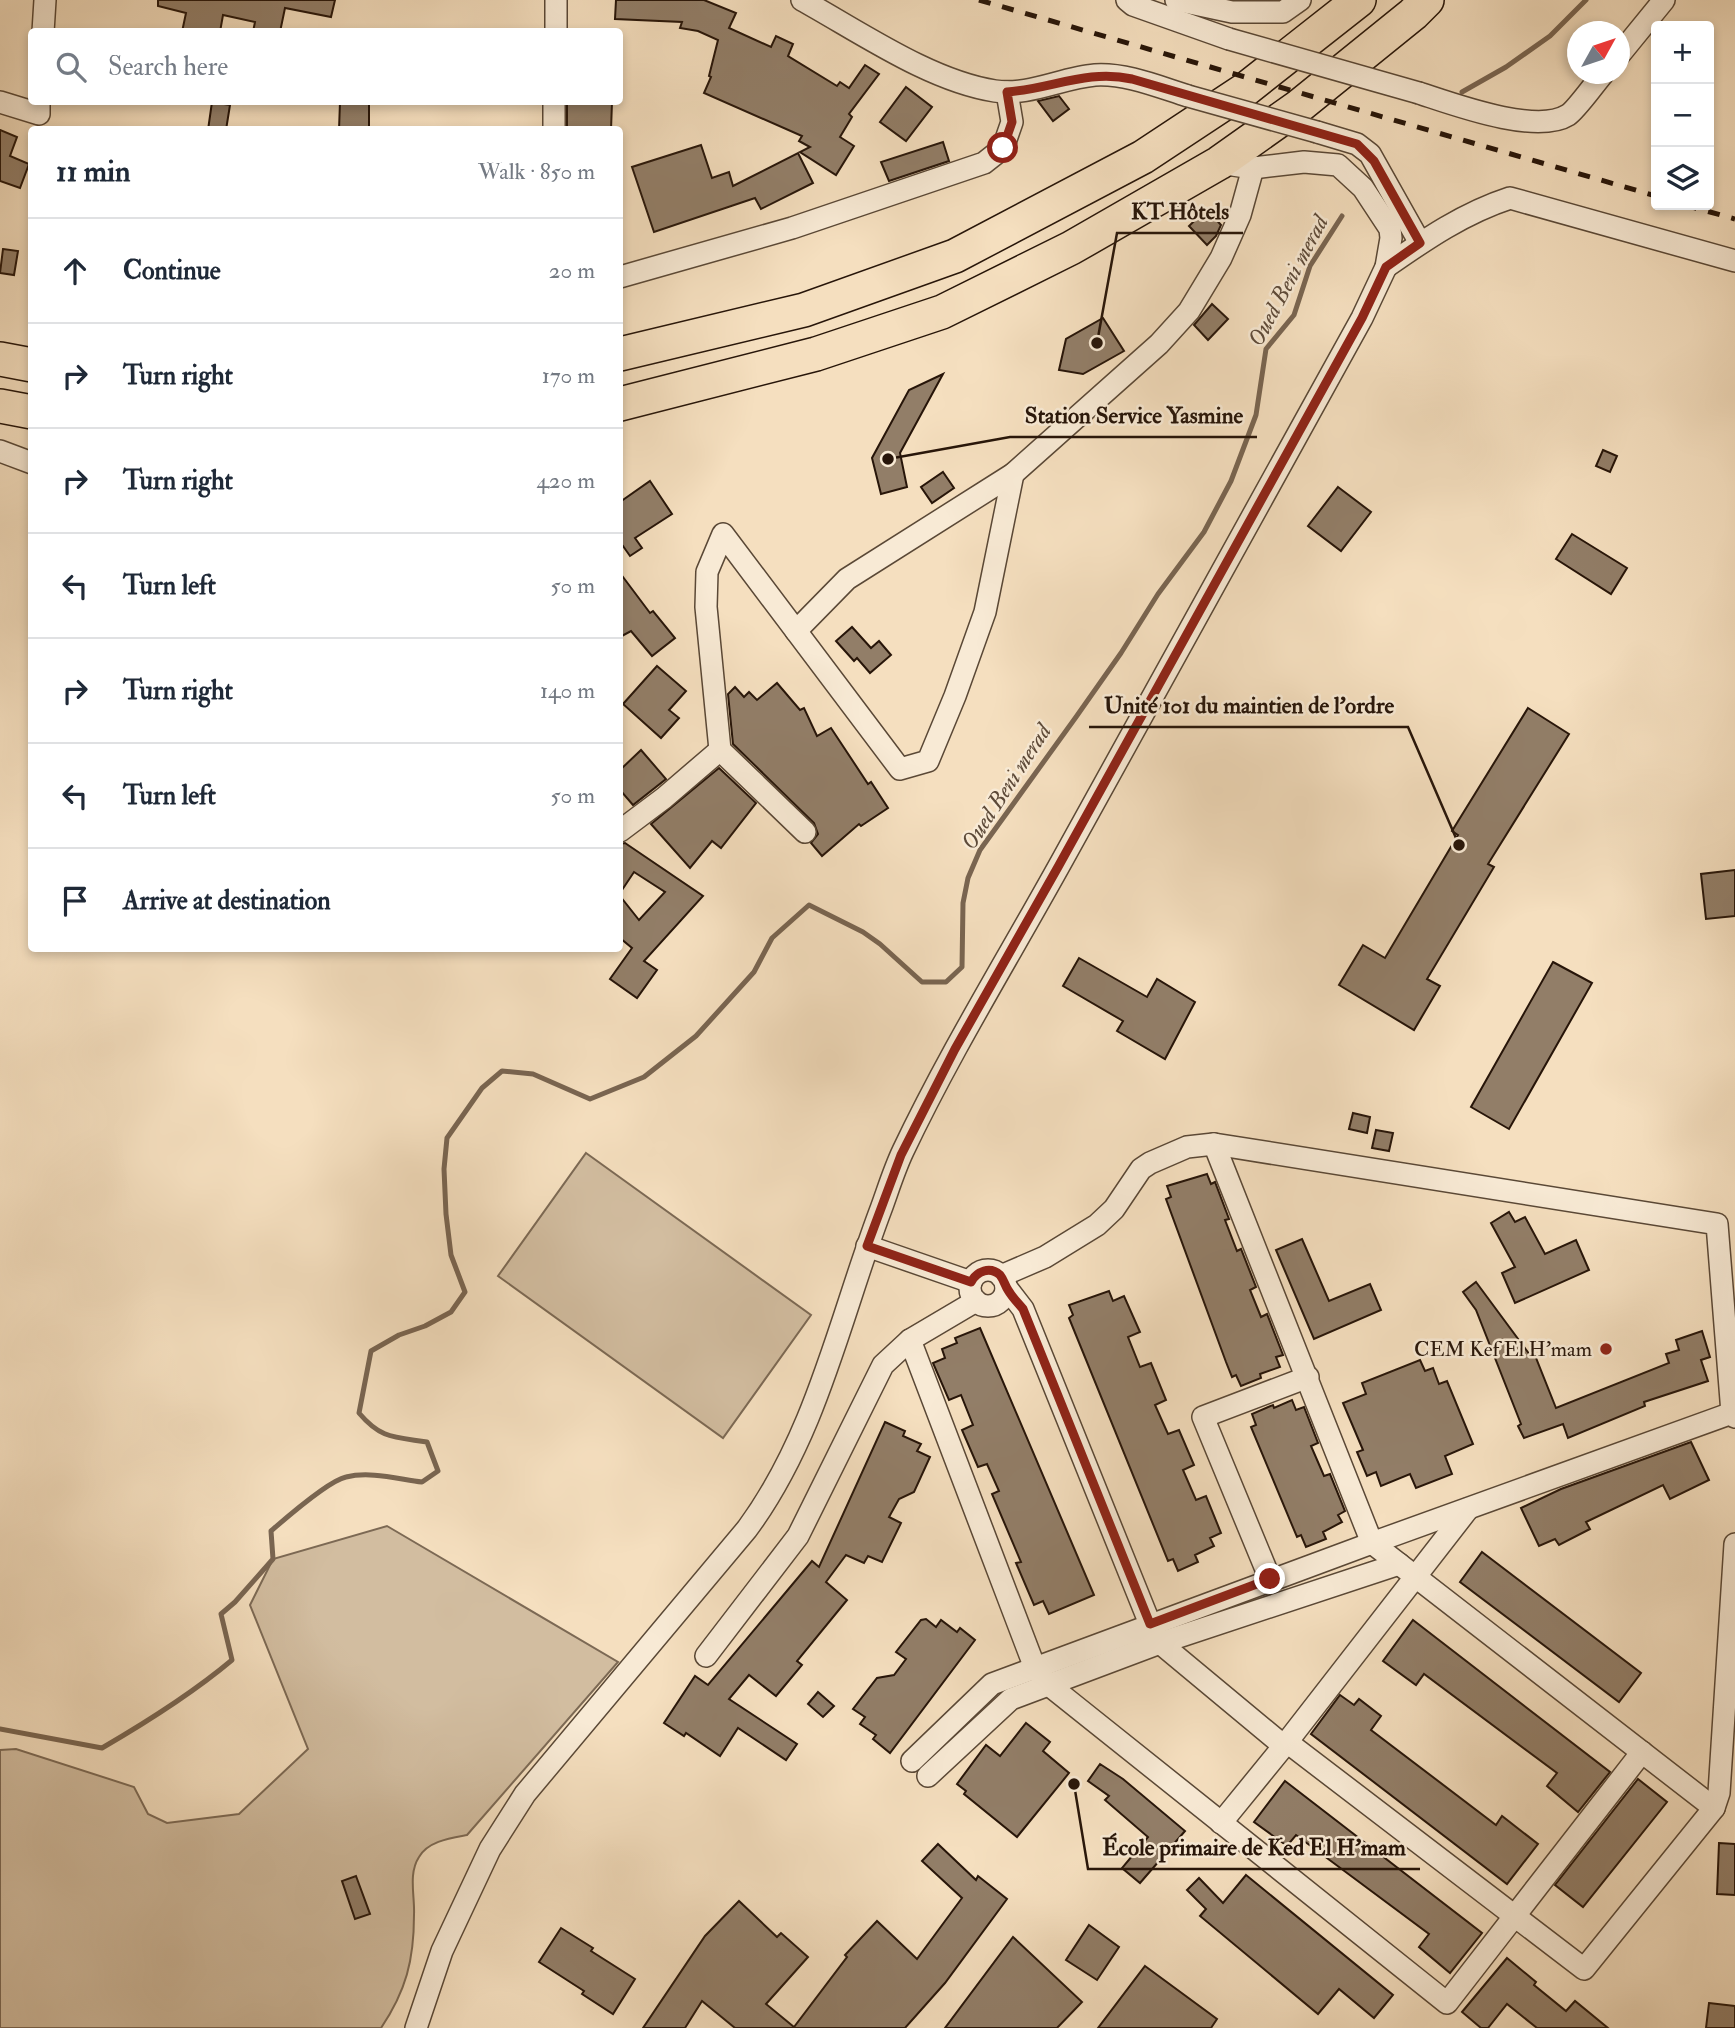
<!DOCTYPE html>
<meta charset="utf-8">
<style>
body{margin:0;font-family:"IM FELL Double Pica",serif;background:#f2f2f3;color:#1f2937}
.controls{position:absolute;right:21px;top:21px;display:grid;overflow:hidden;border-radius:7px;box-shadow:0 4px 10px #0003}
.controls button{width:63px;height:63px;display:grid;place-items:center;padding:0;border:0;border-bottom:2px solid #e0e1e3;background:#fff;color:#1f2937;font:35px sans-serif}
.compass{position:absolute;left:1567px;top:21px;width:63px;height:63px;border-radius:50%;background:#fff;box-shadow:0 4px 10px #0003;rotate:50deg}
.stop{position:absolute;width:21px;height:21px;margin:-16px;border:5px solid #8f2418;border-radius:50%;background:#fff}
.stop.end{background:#8f2418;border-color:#fff;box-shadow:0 2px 7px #0008}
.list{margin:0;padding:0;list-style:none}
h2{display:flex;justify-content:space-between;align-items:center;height:91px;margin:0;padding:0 28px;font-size:30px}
h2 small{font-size:23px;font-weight:400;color:#747a83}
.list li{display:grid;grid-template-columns:46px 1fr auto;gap:21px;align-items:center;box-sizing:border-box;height:105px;padding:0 28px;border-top:2px solid #e0e1e3}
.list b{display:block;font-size:26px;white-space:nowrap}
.list em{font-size:23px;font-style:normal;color:#747a83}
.icon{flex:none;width:38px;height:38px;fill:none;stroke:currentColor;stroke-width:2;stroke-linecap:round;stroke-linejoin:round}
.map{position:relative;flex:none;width:1735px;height:2028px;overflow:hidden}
.search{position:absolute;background:#fff;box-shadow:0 4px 10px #0003;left:28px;top:28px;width:595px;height:77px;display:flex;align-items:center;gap:18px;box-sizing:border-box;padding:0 24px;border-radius:7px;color:#747a83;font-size:26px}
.panel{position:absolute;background:#fff;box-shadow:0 4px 10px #0003;left:28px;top:126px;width:595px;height:826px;border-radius:7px}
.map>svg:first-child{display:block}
.green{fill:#d2bda0;stroke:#7c6954;stroke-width:2}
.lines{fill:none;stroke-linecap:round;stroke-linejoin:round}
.stream{stroke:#796551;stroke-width:5}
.building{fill:#927e68;stroke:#271509;stroke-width:2}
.minor-casing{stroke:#5a4836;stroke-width:24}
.trunk-casing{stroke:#271509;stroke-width:36}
.minor{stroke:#f8ead5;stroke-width:21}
.trunk{stroke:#f5dfbf;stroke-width:33}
.rail{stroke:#271509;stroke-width:5;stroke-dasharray:12 12;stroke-linecap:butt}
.minor-bridge-casing{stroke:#5a4836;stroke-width:24;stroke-linecap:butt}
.minor-bridge{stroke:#f8ead5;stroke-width:21}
.route{stroke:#8f2418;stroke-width:9}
.poi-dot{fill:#8f2418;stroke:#f8ead5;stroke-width:2.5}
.labels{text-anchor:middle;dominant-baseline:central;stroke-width:5;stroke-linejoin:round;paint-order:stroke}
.poi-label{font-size:21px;fill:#271509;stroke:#f8ead5;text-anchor:end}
.water-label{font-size:23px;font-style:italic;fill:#5d4a39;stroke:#f8ead5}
.leader{fill:none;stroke:#271509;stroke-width:2.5}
.callout-dot{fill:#271509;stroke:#f8ead5;stroke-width:2.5}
.callout-label{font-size:23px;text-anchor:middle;font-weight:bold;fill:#271509;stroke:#f8ead5;stroke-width:5;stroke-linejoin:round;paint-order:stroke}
</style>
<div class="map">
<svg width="1735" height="2028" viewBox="0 0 1735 2028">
<rect width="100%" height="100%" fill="#f5dfbf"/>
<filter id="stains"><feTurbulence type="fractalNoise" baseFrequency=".00286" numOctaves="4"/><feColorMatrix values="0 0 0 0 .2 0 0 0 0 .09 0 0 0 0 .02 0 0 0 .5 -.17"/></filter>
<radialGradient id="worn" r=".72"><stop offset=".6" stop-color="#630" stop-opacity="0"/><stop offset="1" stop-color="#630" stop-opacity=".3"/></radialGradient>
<g class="green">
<path d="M586,1153L811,1315L723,1438L498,1276Z"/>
<path d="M387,1526L618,1662L467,1835C451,1838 428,1841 419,1857C408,1874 415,1896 414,1915C414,1960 406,1991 381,2028H0V1750L16,1749L134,1787L148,1814L167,1823L239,1814L308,1749L250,1605L273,1559Z"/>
</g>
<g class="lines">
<g class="stream">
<path d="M1462,92L1506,67L1550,36L1586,0"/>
<path d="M0,1729L102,1748C145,1723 194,1692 232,1660L221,1614L235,1602L273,1559L271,1531C286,1518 328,1481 346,1477C370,1471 398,1479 422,1482L438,1471L427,1442C394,1437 381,1439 359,1413L371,1351L399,1335L425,1326L451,1312L465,1292L451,1255L446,1214L444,1169L447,1138L482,1088L502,1071L533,1074L590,1099L644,1077L696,1036L754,972L772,938L809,905L863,932L880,944L922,982H946L962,967L963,903L968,878L980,850L1076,717L1121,653L1158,594L1204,532L1231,481L1256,415L1266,349L1294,315L1310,266L1342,216"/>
</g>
</g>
<g class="building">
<path d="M158,0H335L331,17L285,8L280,32H253L255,22L223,15L220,32H182L186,13L158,6Z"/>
<path d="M616,0H704L736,13L729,28L771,47L776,36L793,44L788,56L837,86L840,82L849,88L865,65L879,74L849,114L852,117L840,137L854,146L836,175L800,152L810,147L799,141L802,136L704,93L711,77L709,76L718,40L698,31L680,28L682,22L615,19Z"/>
<path d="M906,87L932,107L906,141L880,122Z"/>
<path d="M1059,96L1069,109L1053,121L1038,101Z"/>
<path d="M212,102L230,105L226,130H208Z"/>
<path d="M340,102H369V130H339Z"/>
<path d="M567,102H612L611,130H567Z"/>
<path d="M0,130L17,137L10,156L29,164L20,188L0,181Z"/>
<path d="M943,142L949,161L889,181L881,162Z"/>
<path d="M701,145L712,178L729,172L733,186L798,153L813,183L761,209L755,198L654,232L632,167Z"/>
<path d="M1207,209L1221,225L1216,236L1207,245L1189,226Z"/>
<path d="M3,249L18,251L14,275L0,273Z"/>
<path d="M1212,304L1228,319L1208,340L1194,325Z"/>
<path d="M1103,318L1124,351L1083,374L1059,370L1066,339Z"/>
<path d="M943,374L900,453L907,487L881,494L872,458L909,390Z"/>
<path d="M1603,450L1617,456L1610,472L1596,466Z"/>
<path d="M943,472L954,488L932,503L921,487Z"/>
<path d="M650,481L672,514L635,538L642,548L630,556L623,546L620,548V502Z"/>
<path d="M1338,487L1371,512L1341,551L1308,526Z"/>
<path d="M1572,534L1627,568L1611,594L1556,559Z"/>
<path d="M620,573L650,613L653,611L675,638L652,656L631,631L620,637Z"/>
<path d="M852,627L871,648L879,641L891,655L870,673L857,658L854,661L836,641Z"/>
<path d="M657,666L686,691L669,710L679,718L661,738L623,704Z"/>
<path d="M777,683L800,710L804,708L817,736L831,728L868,784L871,782L888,808L861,826L859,824L822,856L811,843L818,834L814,823L733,744L728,694L735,687L744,697L749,692L757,700Z"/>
<path d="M1528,708L1569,734L1488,864L1494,867L1427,979L1440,986L1414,1030L1339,985L1363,945L1385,958L1458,835L1452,831Z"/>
<path d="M641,750L666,779L633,805L620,790V770Z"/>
<path d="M719,768L756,803L721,848L712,841L690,868L651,824Z"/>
<path d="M625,843L703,896L644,961L657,970L637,998L610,979L632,948L620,938V896L639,920L665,892L634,872L620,893V844Z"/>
<path d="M1735,870V916L1706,919L1701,874Z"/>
<path d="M1079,958L1147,997L1157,979L1195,1002L1165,1059L1117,1031L1123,1021L1063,986Z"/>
<path d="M1553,962L1592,983L1509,1129L1471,1107Z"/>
<path d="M1353,1113L1370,1117L1367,1133L1349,1129Z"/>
<path d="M1376,1130L1393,1133L1389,1151L1372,1148Z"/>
<path d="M1207,1174L1211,1184L1215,1182L1229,1219L1225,1220L1237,1251L1241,1249L1256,1287L1250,1290L1261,1317L1267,1314L1283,1355L1276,1357L1280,1367L1260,1374L1261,1378L1241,1386L1236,1375L1232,1377L1226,1362L1166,1199L1171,1197L1167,1186Z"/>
<path d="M1509,1212L1515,1222L1525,1217L1545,1254L1576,1240L1589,1270L1515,1303L1502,1273L1515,1267L1491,1223Z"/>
<path d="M1302,1239L1329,1301L1370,1284L1381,1310L1314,1339L1276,1250Z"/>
<path d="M1476,1282L1530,1355L1534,1353L1556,1408L1669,1363L1666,1354L1679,1350L1676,1340L1702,1331L1710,1357L1701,1360L1708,1381L1644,1402L1645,1406L1568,1438L1563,1424L1524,1438L1518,1426L1521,1424L1476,1310L1463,1292Z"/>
<path d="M1109,1291L1113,1301L1124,1296L1140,1332L1128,1337L1140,1367L1151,1363L1166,1400L1155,1405L1168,1434L1179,1430L1194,1465L1183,1470L1196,1500L1206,1496L1221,1533L1210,1538L1214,1546L1195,1555L1198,1562L1178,1571L1173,1559L1168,1561L1069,1318L1073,1315L1069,1305Z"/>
<path d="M980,1328L1094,1595L1049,1614L1043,1601L1034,1605L1016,1563L1021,1562L992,1494L999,1491L987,1464L978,1467L962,1430L973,1425L961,1395L949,1400L933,1363L945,1358L942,1349L957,1343L955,1338Z"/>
<path d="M1420,1360L1425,1371L1433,1368L1439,1384L1447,1381L1473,1444L1445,1456L1452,1474L1416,1488L1410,1474L1381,1486L1376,1472L1367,1476L1357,1452L1363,1450L1343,1403L1366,1394L1362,1383Z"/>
<path d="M1292,1400L1296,1410L1304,1407L1318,1443L1311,1446L1324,1476L1330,1474L1345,1511L1338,1515L1342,1522L1323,1532L1326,1539L1306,1547L1301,1535L1297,1537L1251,1427L1256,1425L1252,1414L1273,1405L1274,1408Z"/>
<path d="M885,1422L905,1431L903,1436L921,1444L917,1451L930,1457L914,1492L899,1499L889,1517L901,1523L882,1562L868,1556L864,1563L846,1555L826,1582L847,1600L797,1661L802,1665L776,1696L749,1675L729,1699L797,1744L786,1760L738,1728L720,1756L686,1733L684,1736L664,1723L695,1676L708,1685L812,1561L819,1567Z"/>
<path d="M1691,1442L1709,1480L1670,1499L1663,1485L1586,1522L1590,1529L1559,1545L1555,1539L1539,1546L1521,1508L1561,1489Z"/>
<path d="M1482,1552L1641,1673L1619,1702L1460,1582Z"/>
<path d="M926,1619L936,1627L941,1620L957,1632L960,1628L975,1640L890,1753L873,1739L876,1735L860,1724L865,1717L853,1709L877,1678L894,1675L906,1659L896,1652L921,1620Z"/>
<path d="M1413,1620L1610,1772L1578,1812L1547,1786L1557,1773L1424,1674L1416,1685L1383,1661Z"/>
<path d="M818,1692L834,1706L823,1717L808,1704Z"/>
<path d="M1340,1695L1354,1705L1359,1699L1381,1716L1371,1730L1496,1825L1502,1816L1538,1844L1507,1884L1311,1734Z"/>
<path d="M1026,1723L1050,1742L1043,1751L1069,1773L1017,1837L964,1794L966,1791L957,1784L986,1745L1000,1756Z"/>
<path d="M1100,1764L1123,1779L1185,1831L1140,1883L1122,1868L1148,1837L1105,1800L1109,1796L1088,1781Z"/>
<path d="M1638,1779L1667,1802L1583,1907L1555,1885Z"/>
<path d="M1285,1781L1482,1933L1450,1973L1419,1947L1429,1934L1296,1835L1287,1846L1254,1822Z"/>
<path d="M1719,1843L1735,1844V1895L1717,1894Z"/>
<path d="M938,1844L976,1880L978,1876L1007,1899L945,1983L905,2028H735L702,2001L685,2028H643L705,1936L739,1901L777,1937L781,1933L808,1957L766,2004L794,2027L847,1957L845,1955L877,1921L917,1959L962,1898L922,1861Z"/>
<path d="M1246,1875L1393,1995L1374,2018L1339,1989L1318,2014L1200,1916L1206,1909L1187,1890L1199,1878L1223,1903Z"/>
<path d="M356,1876L370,1914L355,1919L342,1881Z"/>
<path d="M1089,1925L1119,1947L1097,1980L1066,1960Z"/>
<path d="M561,1928L593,1948L591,1951L635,1979L613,2014L582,1994L584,1991L539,1962Z"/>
<path d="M1013,1937L1082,2002L1057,2028H945Z"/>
<path d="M1507,1958L1536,1982L1534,1985L1566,2011L1575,2001L1608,2028H1537L1507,2004L1488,2028H1481L1462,2012Z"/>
<path d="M1145,1966L1217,2019L1211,2028H1098Z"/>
<path d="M1709,2003L1735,2006V2028H1706Z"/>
</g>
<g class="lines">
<defs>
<g id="minor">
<path d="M802,0C860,32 930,81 995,91C1029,96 1061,78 1095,75C1126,73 1159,87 1188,96"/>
<path d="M1127,0L1133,5L1229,39"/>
<path d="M1176,0L1232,12H1283L1300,0"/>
<path d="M43,32L45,0"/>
<path d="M556,32V0"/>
<path d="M1620,54L1664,0"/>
<path d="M1419,93C1453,104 1536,135 1568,115C1576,110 1595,83 1603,74"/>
<path d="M0,102L39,114V102"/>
<path d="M554,130V102"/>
<path d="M1317,132L1357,144L1370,154L1420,243"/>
<path d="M1386,267C1426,239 1464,213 1510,198L1735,261"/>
<path d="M620,277L792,228L984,163L1003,148L1012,122L1007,92"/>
<path d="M0,451L32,463"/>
<path d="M796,631L847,579L1013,474L1159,344L1189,311L1221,258L1240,215L1253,168"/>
<path d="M620,831L664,798L720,750"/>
<path d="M805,832L720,750L706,607L707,572L723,534L900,769L928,761L955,696L985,612L1013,474"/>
<path d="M1214,1144L1372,1543L1732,1413"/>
<path d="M867,1246L971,1282"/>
<circle cx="988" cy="1288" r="18"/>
<path d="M1001,1276L1045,1257L1097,1225L1114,1209L1141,1169L1150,1163L1187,1147L1214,1144L1717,1224L1732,1413L1735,1417"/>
<path d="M1006,1287L1023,1309L1150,1624L1160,1643L1284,1746"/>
<path d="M910,1340L1035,1668L1049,1685L1447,2003L1642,1752"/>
<path d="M1270,1579L1203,1417L1308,1377"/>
<path d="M706,1656L798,1536L883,1365L910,1340L976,1301"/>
<path d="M1287,1742L1584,1969L1714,1808L1719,1793L1735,1544"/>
<path d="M912,1761L992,1684L1372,1543L1714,1808"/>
<path d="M928,1776L1011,1699L1160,1643L1399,1564"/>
<path d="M1221,1823L1287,1742L1468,1509"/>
<path d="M416,2028L442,1951L490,1849L525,1794L747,1529C817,1434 840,1317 881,1209C888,1190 894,1170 903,1151C951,1050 1010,955 1064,857C1163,677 1263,498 1362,318L1386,267L1391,238L1390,229L1363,188L1338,165L1304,162L1253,168L1219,163"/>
</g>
<g id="trunk">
<path d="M620,354L804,310L955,256L1143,157L1246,89L1359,0"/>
<path d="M0,359L32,365"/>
<path d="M620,404L816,354L942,312L1071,248L1219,163L1298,107L1413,14L1427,0"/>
<path d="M0,406L32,412"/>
</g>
</defs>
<use href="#minor" class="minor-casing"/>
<use href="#trunk" class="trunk-casing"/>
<use href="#minor" class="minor"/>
<use href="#trunk" class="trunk"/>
<g class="rail">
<path d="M979,0L1656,196"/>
<path d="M1685,205L1735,219"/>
</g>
<defs>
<g id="minor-bridge">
<path d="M1229,39L1419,93"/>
<path d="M1188,96L1317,132"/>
</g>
</defs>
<use href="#minor-bridge" class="minor-bridge-casing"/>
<use href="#minor-bridge" class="minor-bridge"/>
</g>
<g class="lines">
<path class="route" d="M1003,148L1012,122L1007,92C1051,89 1087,69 1132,79L1357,144L1374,161L1420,243L1386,267L1362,318L1058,867L955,1049L901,1155L867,1246L971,1282C977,1271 990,1266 1000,1275C1004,1280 1005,1286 1008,1290C1012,1297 1018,1303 1023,1309L1150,1624L1270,1579"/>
</g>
<circle class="poi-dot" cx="1606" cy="1349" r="7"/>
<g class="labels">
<g class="poi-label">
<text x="1592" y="1349">CEM Kef El H'mam</text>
</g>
<g class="water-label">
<text transform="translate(1288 281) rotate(-62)">Oued Beni merad</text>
<text transform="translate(1006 787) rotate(-57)">Oued Beni merad</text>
</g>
</g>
<path class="leader" d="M1097 343L1117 233H1243M888 459L1010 437H1257M1459 845L1408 727H1089M1074 1784L1088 1869H1420"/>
<g class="callout-dot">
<circle cx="1097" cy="343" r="7"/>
<circle cx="888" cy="459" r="7"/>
<circle cx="1459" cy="845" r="7"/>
<circle cx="1074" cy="1784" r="7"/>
</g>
<g class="callout-label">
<text x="1180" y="219">KT Hôtels</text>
<text x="1134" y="423">Station Service Yasmine</text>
<text x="1249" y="713">Unité 101 du maintien de l'ordre</text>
<text x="1254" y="1855">École primaire de Ked El H'mam</text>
</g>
<rect width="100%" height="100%" filter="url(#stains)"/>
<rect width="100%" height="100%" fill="url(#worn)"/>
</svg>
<div class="controls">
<button>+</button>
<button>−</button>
<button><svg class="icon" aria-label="layers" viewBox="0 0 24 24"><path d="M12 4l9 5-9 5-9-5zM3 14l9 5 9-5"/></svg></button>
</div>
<svg class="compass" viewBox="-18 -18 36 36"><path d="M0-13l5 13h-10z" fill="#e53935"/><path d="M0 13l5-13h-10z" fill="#747a83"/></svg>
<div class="stop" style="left:1003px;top:148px"></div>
<div class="stop end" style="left:1270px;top:1579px"></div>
<div class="search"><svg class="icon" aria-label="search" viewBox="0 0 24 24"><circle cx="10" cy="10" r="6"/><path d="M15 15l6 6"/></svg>Search here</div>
<section class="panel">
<h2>11 min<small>Walk · 850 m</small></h2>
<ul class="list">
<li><svg class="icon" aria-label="ahead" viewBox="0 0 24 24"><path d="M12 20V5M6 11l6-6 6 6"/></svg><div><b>Continue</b></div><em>20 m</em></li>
<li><svg class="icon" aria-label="right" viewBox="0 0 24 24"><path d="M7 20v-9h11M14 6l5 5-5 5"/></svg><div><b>Turn right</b></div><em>170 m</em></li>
<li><svg class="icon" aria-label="right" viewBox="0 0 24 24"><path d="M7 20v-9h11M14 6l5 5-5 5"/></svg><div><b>Turn right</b></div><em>420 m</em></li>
<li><svg class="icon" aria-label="left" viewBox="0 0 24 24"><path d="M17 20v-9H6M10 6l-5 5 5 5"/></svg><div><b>Turn left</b></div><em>50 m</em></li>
<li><svg class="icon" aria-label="right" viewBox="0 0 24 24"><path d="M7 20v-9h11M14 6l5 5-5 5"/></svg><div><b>Turn right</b></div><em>140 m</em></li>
<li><svg class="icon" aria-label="left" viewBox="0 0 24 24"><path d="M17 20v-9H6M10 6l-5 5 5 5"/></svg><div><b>Turn left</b></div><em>50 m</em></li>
<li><svg class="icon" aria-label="arrive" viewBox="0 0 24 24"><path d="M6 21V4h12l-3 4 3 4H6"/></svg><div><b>Arrive at destination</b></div></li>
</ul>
</section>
</div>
